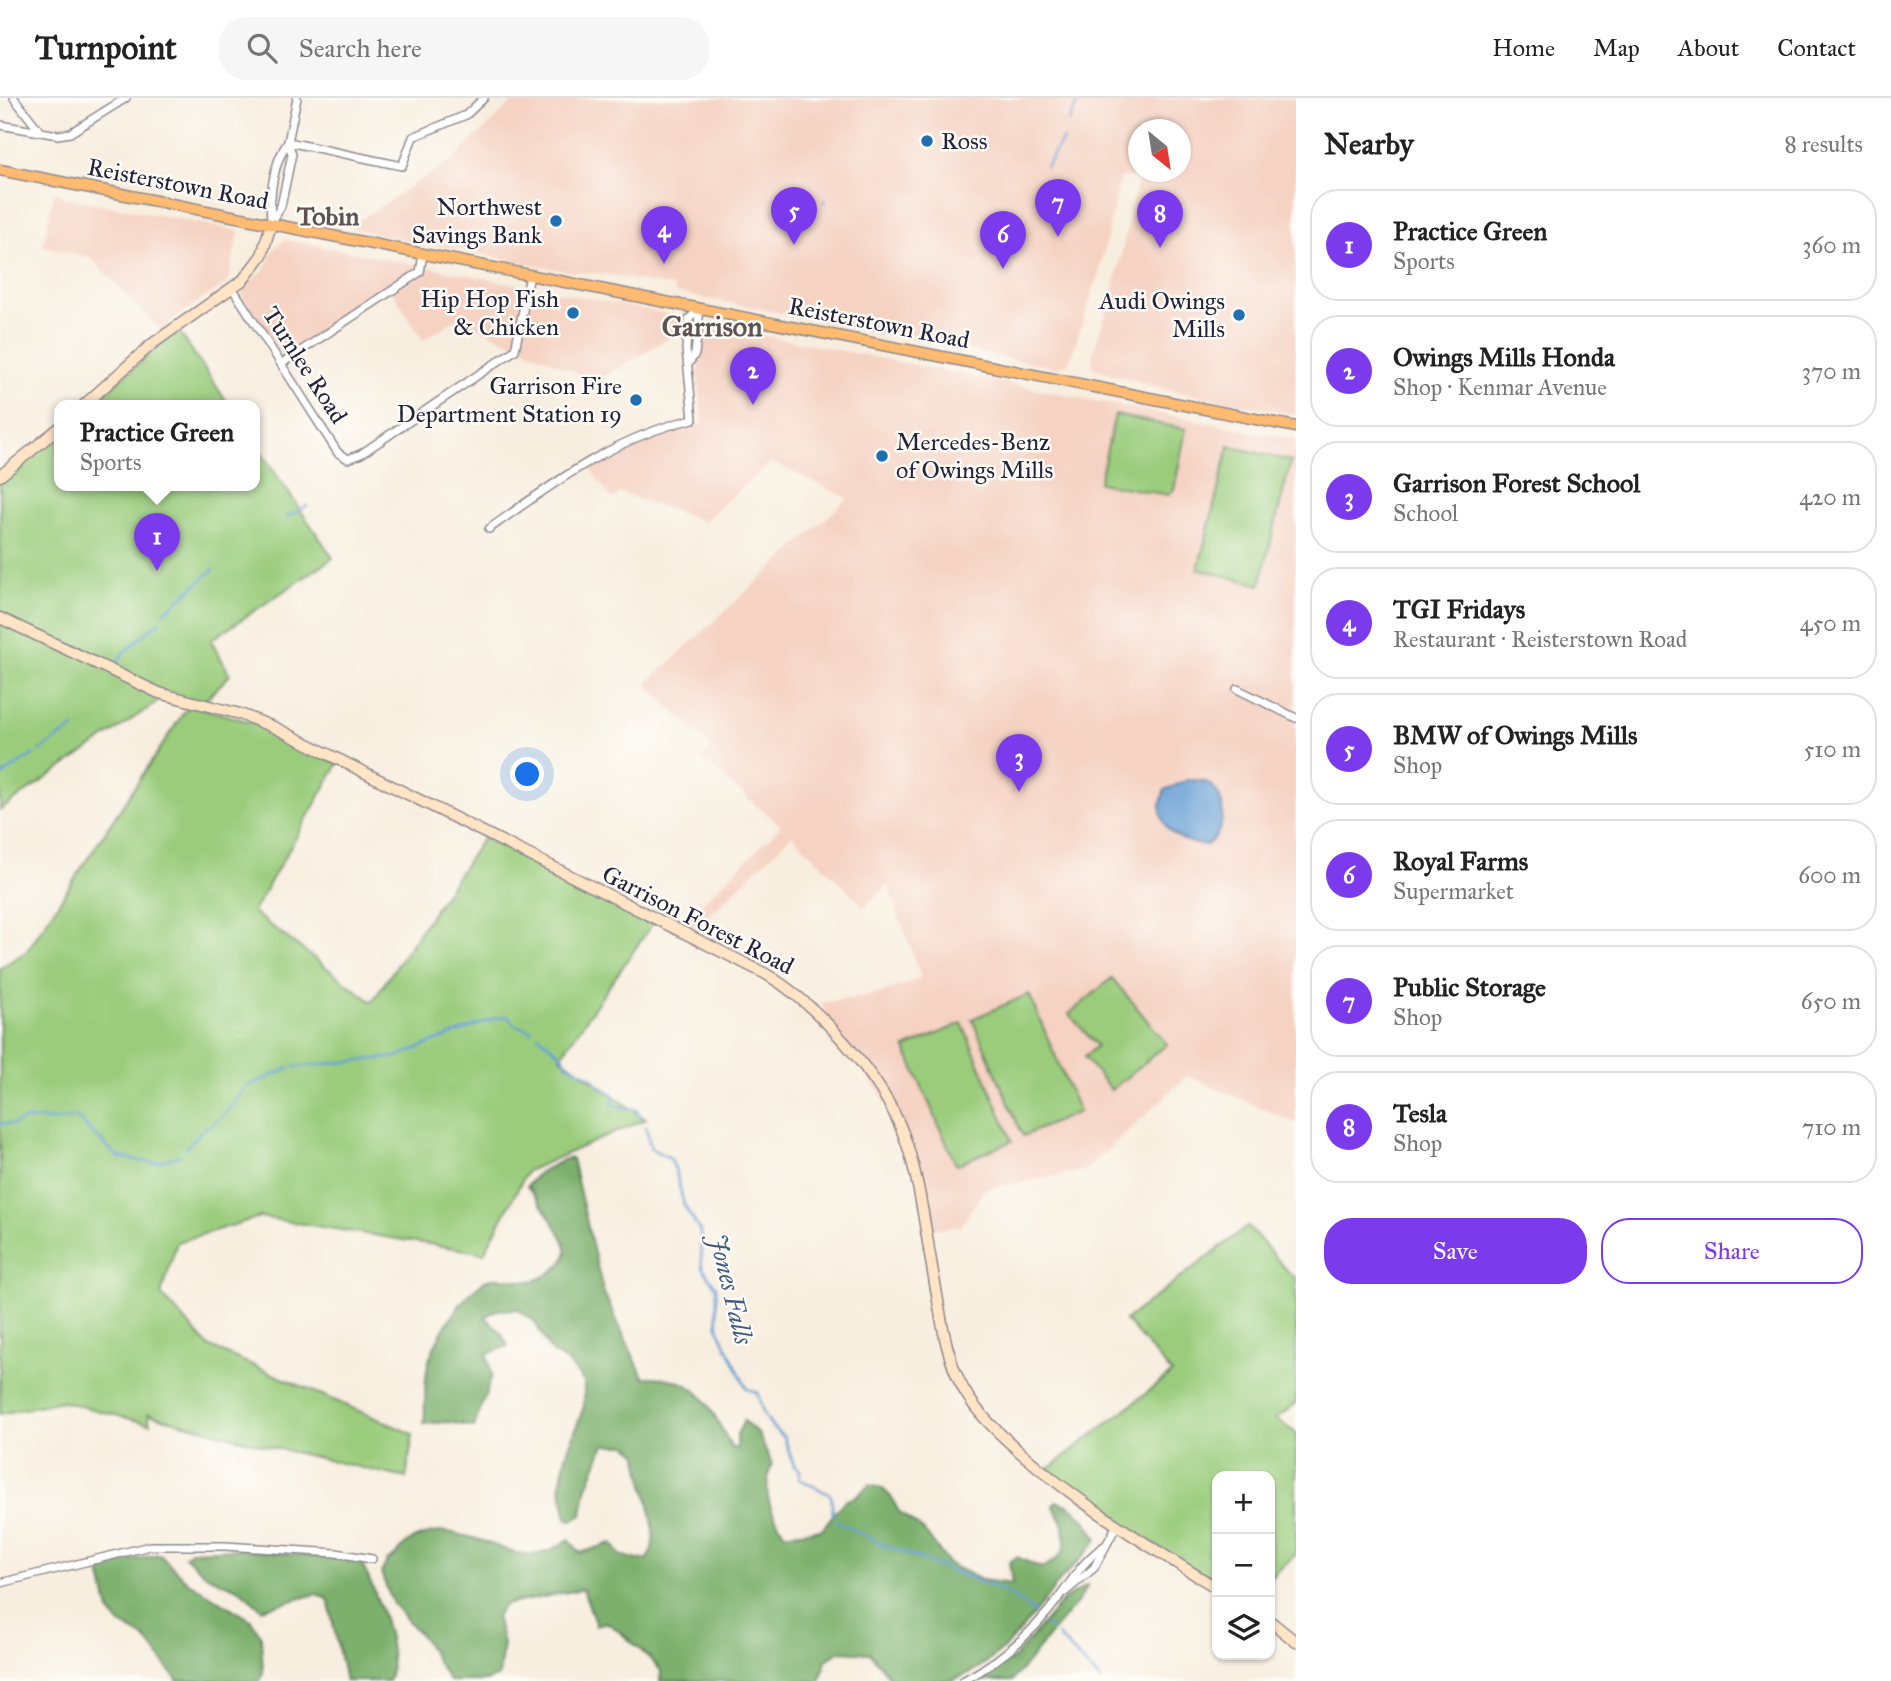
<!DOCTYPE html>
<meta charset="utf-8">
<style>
body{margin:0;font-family:"IM FELL Great Primer",serif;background:#f6f6f6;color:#222}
.controls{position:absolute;right:21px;bottom:21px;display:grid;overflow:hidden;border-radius:14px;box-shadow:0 2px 5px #0004}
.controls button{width:63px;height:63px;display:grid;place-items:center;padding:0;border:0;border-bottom:2px solid #e0e0e0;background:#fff;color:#222;font:35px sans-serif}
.compass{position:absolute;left:1128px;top:21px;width:63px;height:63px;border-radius:50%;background:#fff;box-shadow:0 2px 5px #0004;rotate:150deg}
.you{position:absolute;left:528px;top:677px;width:24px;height:24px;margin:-18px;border:5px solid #fff;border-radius:50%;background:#1a73e8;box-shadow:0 0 0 10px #1a73e833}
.badge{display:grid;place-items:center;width:46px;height:46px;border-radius:50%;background:#7c3aed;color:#fff;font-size:23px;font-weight:700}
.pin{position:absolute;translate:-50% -58px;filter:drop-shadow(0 2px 4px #0008)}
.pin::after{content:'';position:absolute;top:37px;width:24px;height:21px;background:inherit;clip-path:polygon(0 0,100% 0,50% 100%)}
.popup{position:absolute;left:54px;top:302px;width:206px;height:91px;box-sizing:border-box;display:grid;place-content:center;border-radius:14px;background:#fff;filter:drop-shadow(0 2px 5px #0005);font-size:23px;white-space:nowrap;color:#767676}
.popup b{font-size:26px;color:#222}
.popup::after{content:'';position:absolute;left:50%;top:100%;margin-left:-14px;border:14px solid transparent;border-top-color:#fff}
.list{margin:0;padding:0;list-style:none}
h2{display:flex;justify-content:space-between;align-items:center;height:91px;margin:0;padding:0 28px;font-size:30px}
h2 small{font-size:23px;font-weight:400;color:#767676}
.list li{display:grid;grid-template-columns:46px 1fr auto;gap:21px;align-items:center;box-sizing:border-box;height:112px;margin:0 14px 14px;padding:0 14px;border:2px solid #e0e0e0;border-radius:28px}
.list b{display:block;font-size:26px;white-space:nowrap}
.list p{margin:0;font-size:23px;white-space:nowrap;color:#767676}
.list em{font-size:23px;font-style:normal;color:#767676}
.actions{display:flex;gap:14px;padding:21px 28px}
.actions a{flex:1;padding:16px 0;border:2px solid #7c3aed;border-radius:28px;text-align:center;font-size:24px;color:#7c3aed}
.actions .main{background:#7c3aed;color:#fff}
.icon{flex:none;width:38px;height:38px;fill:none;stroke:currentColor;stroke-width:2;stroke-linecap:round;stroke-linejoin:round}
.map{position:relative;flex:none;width:1296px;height:1583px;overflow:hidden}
header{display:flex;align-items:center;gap:42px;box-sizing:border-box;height:98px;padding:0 35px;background:#fff;border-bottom:2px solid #e0e0e0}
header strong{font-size:33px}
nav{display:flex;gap:38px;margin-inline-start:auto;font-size:24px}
.search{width:490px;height:63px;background:#f6f6f6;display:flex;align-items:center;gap:18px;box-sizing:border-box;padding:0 24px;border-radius:28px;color:#767676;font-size:26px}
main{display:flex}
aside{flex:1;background:#fff}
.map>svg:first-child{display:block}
.built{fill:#f5d2c2;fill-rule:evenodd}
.green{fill:#9acc7c;stroke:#5e775c;stroke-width:2}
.forest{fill:#7bb06c;stroke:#4e6954;stroke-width:2}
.water{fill:#659ed4;stroke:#446088;stroke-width:2}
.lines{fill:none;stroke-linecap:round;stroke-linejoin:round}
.stream{stroke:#659ed4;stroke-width:2.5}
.street-casing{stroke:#8d888d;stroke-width:10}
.secondary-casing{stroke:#8d888d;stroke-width:13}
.primary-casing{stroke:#8d888d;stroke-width:13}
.street{stroke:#fff;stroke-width:7}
.secondary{stroke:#ffe4c6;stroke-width:10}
.primary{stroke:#febb71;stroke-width:10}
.poi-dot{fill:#1f6fb2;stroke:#fdfcf7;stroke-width:2.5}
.labels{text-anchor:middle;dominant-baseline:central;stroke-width:5;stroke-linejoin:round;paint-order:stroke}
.poi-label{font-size:24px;fill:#22223b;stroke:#fdfcf7;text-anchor:end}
.street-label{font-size:24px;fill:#22223b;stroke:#fdfcf7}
.neighbourhood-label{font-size:26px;font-weight:bold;fill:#5f5252;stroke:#fdfcf7}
.water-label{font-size:26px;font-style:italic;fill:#405a80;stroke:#fdfcf7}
.quarter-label{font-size:28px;font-weight:bold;fill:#5f5252;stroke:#fdfcf7}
</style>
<header>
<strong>Turnpoint</strong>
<div class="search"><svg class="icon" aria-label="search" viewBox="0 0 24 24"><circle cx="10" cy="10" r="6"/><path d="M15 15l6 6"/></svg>Search here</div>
<nav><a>Home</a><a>Map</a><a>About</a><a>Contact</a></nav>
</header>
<main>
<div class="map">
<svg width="1296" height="1583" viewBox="0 0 1296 1583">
<rect width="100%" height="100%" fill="#fdfcf7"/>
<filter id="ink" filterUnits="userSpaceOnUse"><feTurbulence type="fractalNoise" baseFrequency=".0143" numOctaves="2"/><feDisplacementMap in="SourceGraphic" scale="14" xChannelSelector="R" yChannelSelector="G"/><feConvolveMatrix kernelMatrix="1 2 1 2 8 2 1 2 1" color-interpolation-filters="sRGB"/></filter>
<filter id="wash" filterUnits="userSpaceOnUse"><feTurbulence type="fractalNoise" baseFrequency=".00686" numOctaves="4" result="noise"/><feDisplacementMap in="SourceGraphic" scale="28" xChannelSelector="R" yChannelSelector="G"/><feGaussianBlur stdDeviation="1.57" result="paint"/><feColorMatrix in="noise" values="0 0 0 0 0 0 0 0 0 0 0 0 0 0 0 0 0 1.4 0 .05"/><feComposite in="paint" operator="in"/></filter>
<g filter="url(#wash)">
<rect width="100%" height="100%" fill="#f8eedf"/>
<g class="built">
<path d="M517,0H1296V317L1160,290L1093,270L1092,257L1112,198L1139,78L1120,80L1099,175L1069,264L1057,270L674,194V189L604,176L566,173L353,131L355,125L453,61ZM1139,32H1181V74H1139Z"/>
<path d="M54,93L64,99L239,133L228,184L173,221L162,234L90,159L43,148Z"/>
<path d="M285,141L668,216L680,220L681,232L597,284L458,220L423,242L390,190L283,258L241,198L245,188L264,172L275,149Z"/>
<path d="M706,226L1296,342V1025L1187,978L1086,1072L984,1092L961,1128L929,1132L907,1035L830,925L821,905L878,896L921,880L888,787L864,809L792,737L696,830L683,824L781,728L701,661L711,650L646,586L848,400L771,364L704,423L620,395L612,401L590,370L643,340L703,326L698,277L701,231Z"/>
</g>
<g class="green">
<path d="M178,232L229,307H90Z"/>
<path d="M1115,317L1186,331L1174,392L1168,397L1099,385Z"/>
<path d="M59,336V387H255V345L333,460L211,542L230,577L198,609L254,625L338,666L253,814L372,904L483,740L653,825L560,959L646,1021L527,1073L484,1155L260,1119L177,1144L161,1196L208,1248L413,1336L406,1380L263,1347L148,1316L150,1326L61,1303L0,1316V870L27,853L188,608L163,600L0,712V383Z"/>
<path d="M1229,348L1291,363L1260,487L1198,471Z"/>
<path d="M1112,880L1167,946L1111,992L1084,959L1097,948L1069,916Z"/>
<path d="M1029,896L1079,1014L1023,1038L972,921Z"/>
<path d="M962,925L1012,1043L956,1067L905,950Z"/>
<path d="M1248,1128L1291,1177L1296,1178V1305L1276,1321L1296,1335V1456L1270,1480V1378H1217V1486L1086,1404L1047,1372L1172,1275L1125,1222Z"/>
</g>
<g class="forest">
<path d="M567,1060L572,1061L603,1193L643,1279C701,1277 707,1305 732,1350H737V1336L744,1323L758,1335L772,1366C762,1395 769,1411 785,1436L822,1431L844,1403L856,1399L869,1387L882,1390L891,1399L899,1414L924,1433L949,1466L981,1482L1012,1486L1009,1464L1017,1459L1041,1470C1074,1457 1069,1433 1053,1407L1056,1403C1074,1406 1089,1425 1097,1441C1087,1458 1070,1469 1058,1485C1028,1523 1001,1566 952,1582C936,1583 911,1583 893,1583L870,1555L841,1553L826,1562L820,1583H660L661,1573C655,1564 614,1527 605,1524L596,1528L583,1491L504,1507L496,1519L503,1545L499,1578L485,1583H449L423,1540L393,1506L381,1475L388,1462C398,1458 400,1451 408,1444C415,1439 431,1435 440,1434C446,1433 454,1435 461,1437C508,1446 524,1474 569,1441L580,1455L612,1445L620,1457L638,1462L647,1461C665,1438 640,1385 638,1356L627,1347H604L586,1392L582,1417L573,1422L567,1421L560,1386L566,1358L584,1308V1284L569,1265L551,1254L535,1224L518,1211L497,1212L485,1219L501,1234L508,1248L487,1256L492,1278L474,1329L448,1324L424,1326C426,1306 423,1276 431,1257C440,1233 462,1199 483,1184C497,1174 515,1185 530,1183C543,1182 570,1165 566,1150C564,1137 536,1099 527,1088L538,1075Z"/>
<path d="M239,1451L360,1463C375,1491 401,1553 388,1583H345L328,1501L316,1496L262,1511L240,1492L207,1478L185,1458L191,1453Z"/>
<path d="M159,1456L187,1483L251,1522L261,1538L263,1575L260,1583H178L145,1540L120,1526L109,1513L99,1469Z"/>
<path d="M1088,1487L1079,1502L1012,1583H977L1014,1560L1064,1501Z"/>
</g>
<path class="water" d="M1187,682C1194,682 1202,681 1208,685C1229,697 1226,737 1206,747C1174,744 1151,725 1165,692Z"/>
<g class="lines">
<g class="stream">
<path d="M1069,24L1079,0"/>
<path d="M1046,69L1063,41"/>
<path d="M824,105V102"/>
<path d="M287,419L307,408"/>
<path d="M164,515L214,471"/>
<path d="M116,567L123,555L160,523"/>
<path d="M39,653L74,630"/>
<path d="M0,679L34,656"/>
<path d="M538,937L564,959L566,966L592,979L600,989L613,996L612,1006L637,1012L641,1020"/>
<path d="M294,969L396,959L495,920L508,918L515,927L532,933"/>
<path d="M0,1026H15L25,1021L58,1022L76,1019L118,1059L155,1065L180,1057"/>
<path d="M646,1029L651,1051L670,1060L675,1071L684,1107L700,1133L702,1169L716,1189L718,1230L747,1291L757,1294L763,1314L772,1329L784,1339L794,1368L800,1372L799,1381L831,1397L833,1417"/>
<path d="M186,1050L202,1032L222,1019L246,989L289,970"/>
<path d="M836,1423L882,1446L1006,1494L1034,1514"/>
<path d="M1045,1527L1051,1531"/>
<path d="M1058,1538L1101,1583"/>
</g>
</g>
</g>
<g filter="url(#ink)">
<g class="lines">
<defs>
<g id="street">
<path d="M14,0L38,31"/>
<path d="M0,27L58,37L70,35L126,0"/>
<path d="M288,44L402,68L413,39L466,17L484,0"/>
<path d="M271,124C269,98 273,65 288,44"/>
<path d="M271,126L281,108L292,56L288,44L297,0"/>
<path d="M233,191L338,355L348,361L361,356L515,252L530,177"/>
<path d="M689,265L695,256L700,210"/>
<path d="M281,266L420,174L423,156"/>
<path d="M489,431C555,384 613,340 693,321L686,251L689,221L700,210"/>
<path d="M1237,591L1296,620"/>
<path d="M0,1485L150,1448H225L336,1455L372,1461"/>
<path d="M1065,1494L1094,1470L1117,1427"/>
<path d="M963,1583C1002,1562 1035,1533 1061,1497C1075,1478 1084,1462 1104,1448"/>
</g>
<g id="secondary">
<path d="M84,307L152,246L243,182L262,157L271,126"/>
<path d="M0,378L59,330"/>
<path d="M0,520L159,595L240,616L276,630L766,876C818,907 881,978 903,1035C920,1080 925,1132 934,1180C941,1217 945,1259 964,1292C978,1317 1000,1336 1021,1355C1082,1408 1149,1448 1217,1490"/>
<path d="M1270,1523L1296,1544"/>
</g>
<path id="primary" d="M0,72L1296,329"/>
</defs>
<use href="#street" class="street-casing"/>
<use href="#secondary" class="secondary-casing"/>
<use href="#primary" class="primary-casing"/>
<use href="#street" class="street"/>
<use href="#secondary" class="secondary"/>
<use href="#primary" class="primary"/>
</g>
</g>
<g class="poi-dot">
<circle cx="927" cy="43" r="7"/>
<circle cx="556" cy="123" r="7"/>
<circle cx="573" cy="215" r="7"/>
<circle cx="1239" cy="217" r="7"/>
<circle cx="636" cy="302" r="7"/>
<circle cx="882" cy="358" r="7"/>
</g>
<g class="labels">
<g class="poi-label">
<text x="941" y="43" text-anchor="start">Ross</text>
<text x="542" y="109">Northwest<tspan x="542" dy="28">Savings Bank</tspan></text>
<text x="559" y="201">Hip Hop Fish<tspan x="559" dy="28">&amp; Chicken</tspan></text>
<text x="1225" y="203">Audi Owings<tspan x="1225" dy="28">Mills</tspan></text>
<text x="622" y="288">Garrison Fire<tspan x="622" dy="28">Department Station 19</tspan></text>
<text x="896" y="344" text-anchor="start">Mercedes-Benz<tspan x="896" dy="28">of Owings Mills</tspan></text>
</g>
<g class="street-label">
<text transform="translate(178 86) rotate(11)">Reisterstown Road</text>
<text transform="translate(879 225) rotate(11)">Reisterstown Road</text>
<text transform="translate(305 267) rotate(57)">Turnlee Road</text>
<text transform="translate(698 822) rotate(27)">Garrison Forest Road</text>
</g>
<g class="neighbourhood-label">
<text x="328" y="118">Tobin</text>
</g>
<g class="water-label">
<text transform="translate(731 1191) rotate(76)">Jones Falls</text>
</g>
<g class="quarter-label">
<text x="712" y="228">Garrison</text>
</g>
</g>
</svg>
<div class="controls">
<button>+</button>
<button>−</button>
<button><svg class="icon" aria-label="layers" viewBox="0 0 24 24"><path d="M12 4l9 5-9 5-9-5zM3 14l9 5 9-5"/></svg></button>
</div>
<svg class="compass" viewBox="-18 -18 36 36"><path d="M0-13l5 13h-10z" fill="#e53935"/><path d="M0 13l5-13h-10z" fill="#767676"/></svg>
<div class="you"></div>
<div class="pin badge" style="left:157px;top:473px">1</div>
<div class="popup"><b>Practice Green</b>Sports</div>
<div class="pin badge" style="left:753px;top:307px">2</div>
<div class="pin badge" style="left:1019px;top:694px">3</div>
<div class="pin badge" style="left:664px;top:166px">4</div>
<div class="pin badge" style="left:794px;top:147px">5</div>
<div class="pin badge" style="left:1003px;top:171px">6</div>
<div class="pin badge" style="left:1058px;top:139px">7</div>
<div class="pin badge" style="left:1160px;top:150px">8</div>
</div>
<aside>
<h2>Nearby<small>8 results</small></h2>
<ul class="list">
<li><span class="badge">1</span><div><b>Practice Green</b><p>Sports</p></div><em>360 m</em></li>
<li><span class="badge">2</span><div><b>Owings Mills Honda</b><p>Shop · Kenmar Avenue</p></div><em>370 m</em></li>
<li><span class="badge">3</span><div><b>Garrison Forest School</b><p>School</p></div><em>420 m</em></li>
<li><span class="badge">4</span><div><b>TGI Fridays</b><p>Restaurant · Reisterstown Road</p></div><em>450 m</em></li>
<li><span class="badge">5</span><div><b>BMW of Owings Mills</b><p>Shop</p></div><em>510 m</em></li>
<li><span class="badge">6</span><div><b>Royal Farms</b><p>Supermarket</p></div><em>600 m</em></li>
<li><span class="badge">7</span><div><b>Public Storage</b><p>Shop</p></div><em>650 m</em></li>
<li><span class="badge">8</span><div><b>Tesla</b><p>Shop</p></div><em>710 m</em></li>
</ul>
<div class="actions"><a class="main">Save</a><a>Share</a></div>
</aside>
</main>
